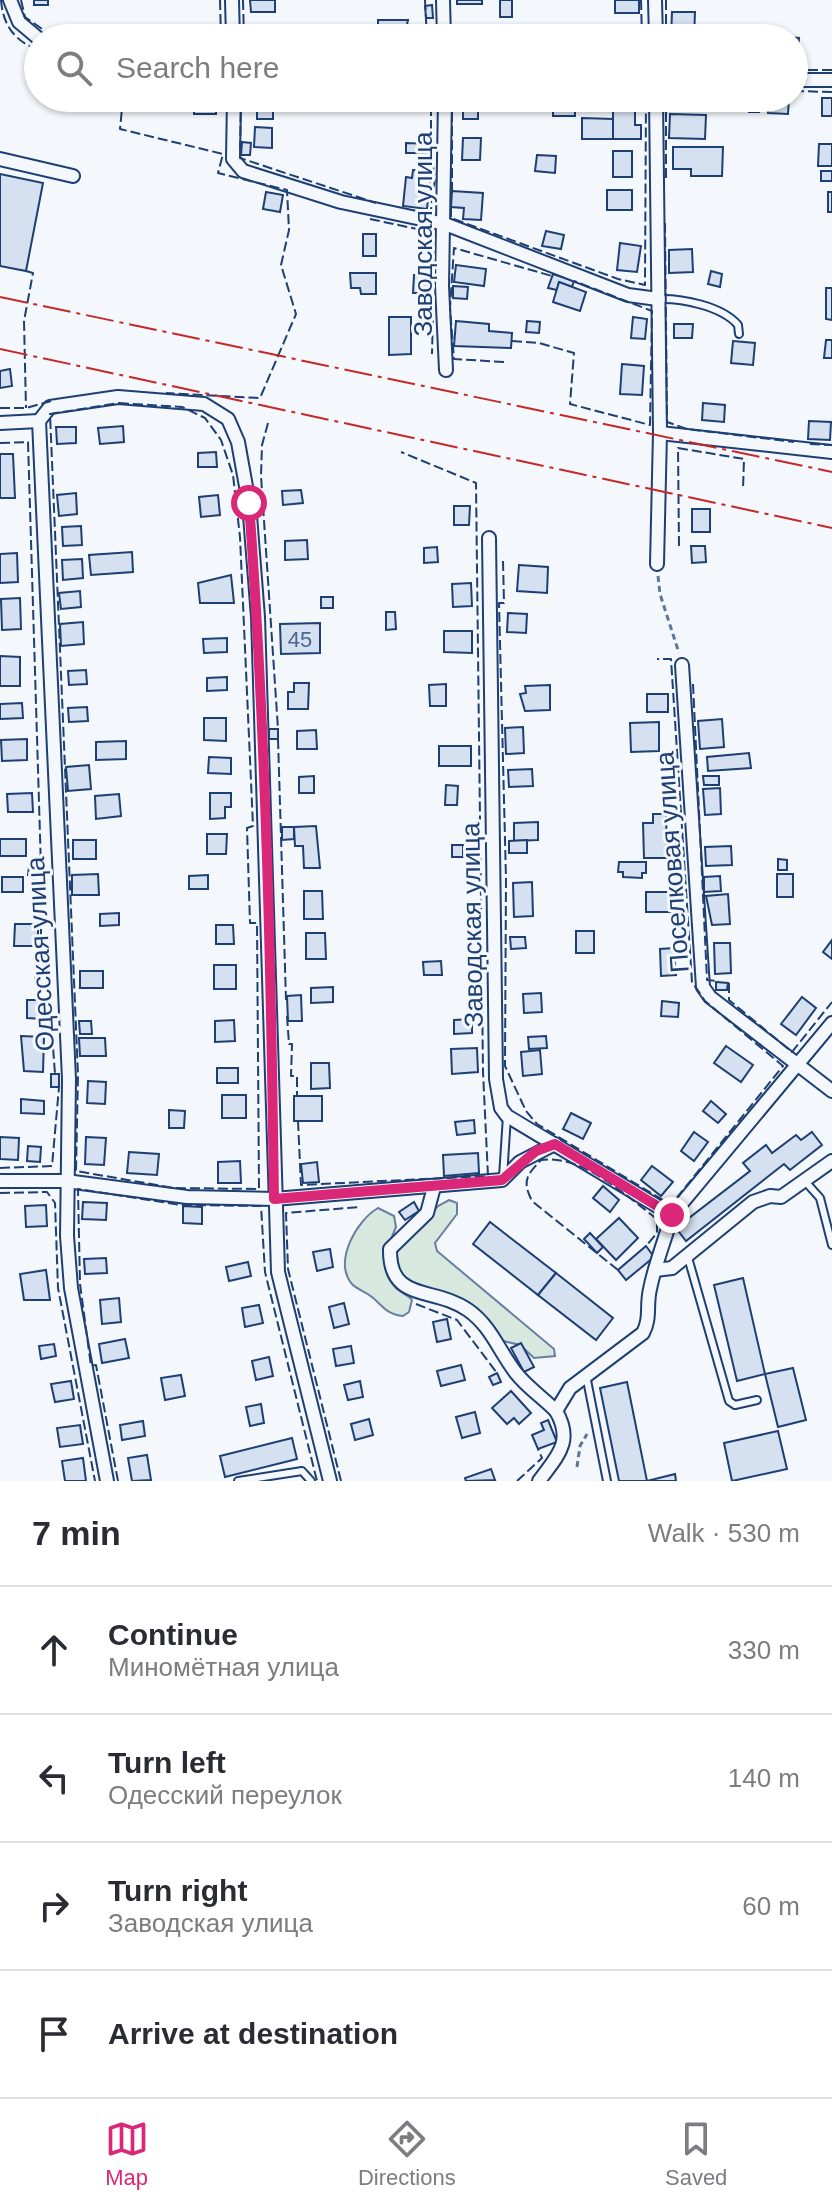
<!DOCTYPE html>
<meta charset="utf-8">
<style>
body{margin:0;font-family:Helvetica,sans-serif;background:#f2f2f3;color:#2b2b33}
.stop{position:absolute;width:24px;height:24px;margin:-18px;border:6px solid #db2777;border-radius:50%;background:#fff}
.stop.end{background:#db2777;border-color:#fff;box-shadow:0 2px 8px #0008}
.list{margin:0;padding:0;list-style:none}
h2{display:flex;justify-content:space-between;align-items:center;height:104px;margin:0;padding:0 32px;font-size:34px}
h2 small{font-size:26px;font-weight:400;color:#7c7c81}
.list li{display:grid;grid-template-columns:52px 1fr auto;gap:24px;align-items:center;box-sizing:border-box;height:128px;padding:0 32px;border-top:2px solid #e1e1e2}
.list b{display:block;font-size:30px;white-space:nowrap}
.list p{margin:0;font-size:26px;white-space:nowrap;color:#7c7c81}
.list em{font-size:26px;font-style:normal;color:#7c7c81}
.icon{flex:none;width:44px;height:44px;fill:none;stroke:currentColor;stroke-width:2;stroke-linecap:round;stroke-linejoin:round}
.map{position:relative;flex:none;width:832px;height:1481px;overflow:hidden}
.search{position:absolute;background:#fff;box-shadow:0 2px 6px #0004;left:24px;right:24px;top:24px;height:88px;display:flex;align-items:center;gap:20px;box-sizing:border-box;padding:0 28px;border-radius:44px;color:#7c7c81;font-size:30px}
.sheet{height:616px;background:#fff}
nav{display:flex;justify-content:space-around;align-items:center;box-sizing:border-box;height:112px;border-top:2px solid #e1e1e2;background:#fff;font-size:22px;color:#7c7c81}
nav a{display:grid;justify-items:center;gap:4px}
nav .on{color:#db2777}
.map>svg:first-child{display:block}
.green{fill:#d7e8df;stroke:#687fa3;stroke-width:2}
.building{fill:#d5e0f0;stroke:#1d3f73;stroke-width:2}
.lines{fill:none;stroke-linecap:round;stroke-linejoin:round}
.service-casing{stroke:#1d3f73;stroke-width:10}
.minor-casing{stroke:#1d3f73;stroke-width:16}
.path{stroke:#5e769c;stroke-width:3;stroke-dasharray:6 4;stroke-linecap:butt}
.service{stroke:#f4f7fb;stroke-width:6}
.minor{stroke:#f4f7fb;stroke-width:12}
.fence{stroke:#1d3f73;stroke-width:2;stroke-dasharray:10 4;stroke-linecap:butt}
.power{stroke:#c62828;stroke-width:2;stroke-dasharray:28 6 4 6;stroke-linecap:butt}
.route{stroke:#db2777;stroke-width:10}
.labels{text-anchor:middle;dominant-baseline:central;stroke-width:6;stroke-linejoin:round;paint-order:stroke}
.number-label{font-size:22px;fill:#4b6792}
.street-label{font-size:26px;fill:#1d3f73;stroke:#f4f7fb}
</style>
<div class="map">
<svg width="832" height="1481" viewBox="0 0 832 1481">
<rect width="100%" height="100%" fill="#f4f7fb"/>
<g class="green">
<path d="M449,1200L457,1203V1214L435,1243L437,1251L554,1349L555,1356L534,1358L520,1345L499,1340L481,1324L400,1274L396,1250L438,1206Z"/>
<path d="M378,1208L394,1216L396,1227C387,1249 376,1267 396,1288C401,1293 408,1295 412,1300L409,1312L403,1316C386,1314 383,1306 372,1297C365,1291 357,1290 351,1283C334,1260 357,1220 378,1208Z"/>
</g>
<g class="building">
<rect x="34" y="0" width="14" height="5"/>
<path d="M250,0H275V12H251Z"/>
<rect x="457" y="0" width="25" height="4"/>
<rect x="500" y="0" width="12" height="17"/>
<rect x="615" y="0" width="24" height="13"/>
<path d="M432,5L433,18H426L425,6Z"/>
<path d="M672,12H695L694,38H671Z"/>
<path d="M378,20H408L404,38H373V31H378Z"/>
<path d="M718,30L735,31V38H718Z"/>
<rect x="255" y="33" width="18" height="5"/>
<rect x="741" y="33" width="17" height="5"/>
<rect x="581" y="34" width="38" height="4"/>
<path d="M773,36L799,38L797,67H794V38Z"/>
<rect x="194" y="98" width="22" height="16"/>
<rect x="257" y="98" width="16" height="21"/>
<path d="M398,98H423L422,111H398Z"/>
<rect x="463" y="98" width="15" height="21"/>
<path d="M613,98H635V125H641V139H613Z"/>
<path d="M718,98H756L759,112H749V105H727V100Z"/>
<path d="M768,98H789L788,114L768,113Z"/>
<rect x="822" y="98" width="10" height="18"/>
<rect x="553" y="99" width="22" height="17"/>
<path d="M670,114L706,115L705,139L669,138Z"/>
<path d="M582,118L613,119V139H582Z"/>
<path d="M255,127L272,128V148L254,147Z"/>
<path d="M463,138H481L480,160H462Z"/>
<path d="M242,142L251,143L250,155H241Z"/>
<path d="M406,143L431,144V153H406Z"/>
<path d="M819,144H832V166H818Z"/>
<path d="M673,147H723L722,176H691V169H673Z"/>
<rect x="613" y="151" width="19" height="26"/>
<path d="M537,155L556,156L555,173L535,171Z"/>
<path d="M413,170L424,171L423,178L430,179L427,209L403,206L406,177L412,178Z"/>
<rect x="821" y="171" width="11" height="10"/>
<path d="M0,174L43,183L26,271L0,266Z"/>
<rect x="607" y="190" width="25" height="20"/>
<path d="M452,191L483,193L481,220L463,219L464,208L451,207Z"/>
<path d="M266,192L283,195L280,212L263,209Z"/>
<rect x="828" y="192" width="4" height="20"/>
<path d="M546,231L564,235L561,249L542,246Z"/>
<rect x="363" y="234" width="13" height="22"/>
<path d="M620,243L641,246L637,272L617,270Z"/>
<path d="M692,249L693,272L669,273V250Z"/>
<path d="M456,265L486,269L484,286L454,282Z"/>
<path d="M711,271L722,274L720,287L708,284Z"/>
<path d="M350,273H376V294H361L360,288H351Z"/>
<path d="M553,274L574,281L572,287L559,282L557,290L548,288Z"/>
<path d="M414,275H429L428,293H413Z"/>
<path d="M559,282L586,292L580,311L553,302Z"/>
<path d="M453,286L468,287L467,299L453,298Z"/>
<path d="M826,288H832V320L826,319Z"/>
<path d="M389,317H411V354L389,355Z"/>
<path d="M633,317L647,319L645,339L631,338Z"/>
<path d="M456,321L489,324V331L512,333L511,348L454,346Z"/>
<path d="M527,321L540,322L539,333L526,332Z"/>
<path d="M674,324H693L692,338H674Z"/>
<path d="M826,340H832V358H824Z"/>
<path d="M733,341L755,343L753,365L731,363Z"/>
<path d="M622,364L644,366L642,395L620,394Z"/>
<path d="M10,369L12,386L0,388V371Z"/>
<path d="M703,403L725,405L724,422L702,420Z"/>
<path d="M809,421L831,422L830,440L808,439Z"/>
<path d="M123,426L124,442L100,444L98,428Z"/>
<path d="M56,427H76V443L57,444Z"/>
<path d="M216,452L217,467H198V453Z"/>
<path d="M0,454H13L15,498H0Z"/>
<path d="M301,490L303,503L283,505L282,491Z"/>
<path d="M76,493L77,514L59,516L57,495Z"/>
<path d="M218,495L220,515L201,517L199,497Z"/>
<path d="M454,506H470L469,525H454Z"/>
<rect x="692" y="509" width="18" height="23"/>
<path d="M81,526L82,545L63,546L62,527Z"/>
<path d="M307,540L308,559L285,560V541Z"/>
<path d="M691,546H705L706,562L692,563Z"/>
<path d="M437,547L438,562L424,563V548Z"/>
<path d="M132,552L133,572L91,575L89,555Z"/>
<path d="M17,553L18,582L0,583V554Z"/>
<path d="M82,559L83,578L63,580L62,560Z"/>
<path d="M519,565L548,567L547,593L517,591Z"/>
<path d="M231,575L234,603H200L198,583Z"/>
<path d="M471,583L472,606L453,607L452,584Z"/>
<path d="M80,591L81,607L61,609L59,593Z"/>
<rect x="321" y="597" width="12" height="11"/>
<path d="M20,598L21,629L2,630L1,599Z"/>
<path d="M386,612H395L396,629L386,630Z"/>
<path d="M508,613L527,614L526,633L507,632Z"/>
<path d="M83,622L84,644L61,646L60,624Z"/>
<path d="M320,623V653L281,654L280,624Z"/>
<path d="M444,631H472V653L444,652Z"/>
<path d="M227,638V652L204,653L203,639Z"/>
<path d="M0,656L20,657V686H0Z"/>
<path d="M86,670L87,684L69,685L68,671Z"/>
<path d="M227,677V690L207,691V678Z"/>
<path d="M294,683H309L308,709H288V692H294Z"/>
<path d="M446,684V706H430L429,685Z"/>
<path d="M550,685V710L525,711L520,694L526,693L525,686Z"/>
<rect x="647" y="694" width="21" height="18"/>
<path d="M22,703L23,718L0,719V704Z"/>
<path d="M87,707L88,721L69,722L68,708Z"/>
<path d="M204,718H226V741L204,740Z"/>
<path d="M722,719L724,747L700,749L698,721Z"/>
<path d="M659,722V751L631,752L630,723Z"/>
<path d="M523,727L524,753L506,754L505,728Z"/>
<rect x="269" y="729" width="9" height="10"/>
<path d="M316,730L317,749H297V731Z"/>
<path d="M27,739V760L2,761L1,740Z"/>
<path d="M126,741V759L96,760V742Z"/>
<rect x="439" y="746" width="32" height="20"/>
<path d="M749,753L751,768L708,771L707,757Z"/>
<path d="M209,757L231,758V774L208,773Z"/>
<path d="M89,765L91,789L68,791L66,767Z"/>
<path d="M532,769L533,786L509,787L508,770Z"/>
<path d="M314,776V793H299V777Z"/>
<path d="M703,776H719V785H704Z"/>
<path d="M446,785L458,786L457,805H445Z"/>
<path d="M720,788L721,814L705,815L703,789Z"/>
<path d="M32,793L33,812H8L7,794Z"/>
<path d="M210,793H231V807H225V818L210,819Z"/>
<path d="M119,794L121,816L96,819L95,796Z"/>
<path d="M653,814H666L667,858H644L643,823H653Z"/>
<path d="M538,822V840L514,841V823Z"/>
<path d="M316,826L320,868H304L303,846H295L294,827Z"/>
<path d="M282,827H294V839L282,840Z"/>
<path d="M207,834H227L226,854H207Z"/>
<rect x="0" y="839" width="26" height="17"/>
<rect x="73" y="840" width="23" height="19"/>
<path d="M527,840V853H509V841Z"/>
<rect x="452" y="845" width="11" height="12"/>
<path d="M731,846L732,865L706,866L705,847Z"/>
<path d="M778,859L787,860V870H778Z"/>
<path d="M619,862H646V873H642V878L623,877V872H618Z"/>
<path d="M29,867L41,868V876L28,875Z"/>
<path d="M98,874L99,895H72V875Z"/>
<rect x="777" y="874" width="16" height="23"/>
<path d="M208,875V889H189V876Z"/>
<path d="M720,876L721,891L704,892V877Z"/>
<rect x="2" y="877" width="21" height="15"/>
<rect x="34" y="877" width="7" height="10"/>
<path d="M532,882L533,916L514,917L513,883Z"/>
<path d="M304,891H322L323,919H304Z"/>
<rect x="646" y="892" width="30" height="20"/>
<path d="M728,894L730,924L712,925L706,896Z"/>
<path d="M119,913V925L100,926V914Z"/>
<path d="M15,924H38V946H14Z"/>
<path d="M216,925H233L234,944H216Z"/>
<rect x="576" y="931" width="18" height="22"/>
<path d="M306,933H325L326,959H306Z"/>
<path d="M510,937H525L526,948L511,949Z"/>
<path d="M832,940V959L823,952Z"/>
<path d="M714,943H730L731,973L715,974Z"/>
<path d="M674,948L676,975L661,976L660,949Z"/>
<path d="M441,961L442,975H424L423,962Z"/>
<rect x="214" y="965" width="22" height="24"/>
<path d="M48,968V979H35V969Z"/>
<rect x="80" y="971" width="23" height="17"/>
<path d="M716,982L728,983L727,990H716Z"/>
<path d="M333,987V1002L311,1003V988Z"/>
<path d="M541,993L542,1012L524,1013L523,994Z"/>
<path d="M301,995L302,1021H288L287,996Z"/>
<path d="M802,997L816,1008L796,1035L781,1024Z"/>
<path d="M27,1000H44L43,1019L27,1018Z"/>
<path d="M662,1001L679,1003L678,1017L661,1016Z"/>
<path d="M472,1019V1033L454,1034V1020Z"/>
<path d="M234,1020L235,1041L215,1042V1021Z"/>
<path d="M79,1021H91L92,1034H80Z"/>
<path d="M21,1036L44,1037L43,1072L24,1071Z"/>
<path d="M546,1036L547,1048L529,1049L528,1037Z"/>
<path d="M79,1038H105L106,1056H80Z"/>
<path d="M726,1046L753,1065L741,1082L714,1063Z"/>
<path d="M477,1048L478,1072L452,1074L451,1049Z"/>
<path d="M540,1050L542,1074L523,1076L521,1052Z"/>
<path d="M311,1063H329L330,1088L311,1089Z"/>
<rect x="217" y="1068" width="21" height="15"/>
<rect x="51" y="1074" width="8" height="13"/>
<path d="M88,1081L106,1082L105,1104L87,1103Z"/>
<rect x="222" y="1095" width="24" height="23"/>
<rect x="294" y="1096" width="28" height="25"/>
<path d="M21,1099L44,1101V1114L21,1113Z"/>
<path d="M711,1101L726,1114L718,1123L703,1111Z"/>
<path d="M169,1110L185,1111L184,1128H169Z"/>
<path d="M571,1113L591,1123L583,1139L563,1129Z"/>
<path d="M474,1120L475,1133L457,1135L455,1122Z"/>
<path d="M694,1132L708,1142L694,1161L681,1151Z"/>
<path d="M812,1132L822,1145L790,1170L784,1164L686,1241L676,1228L750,1171L743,1163L766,1145L772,1153L796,1135L801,1140Z"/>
<path d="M0,1137L19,1138L18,1160L0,1159Z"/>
<path d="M86,1137L106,1138L104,1165L85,1164Z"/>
<path d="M28,1146L41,1147L40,1162L27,1161Z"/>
<path d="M129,1152L159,1154L157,1175L127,1173Z"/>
<path d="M478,1153L479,1173L444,1176L443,1155Z"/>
<path d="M240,1161L241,1183H218V1162Z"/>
<path d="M317,1162L319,1182L303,1183L301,1164Z"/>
<path d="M652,1166L673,1182L661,1196L641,1180Z"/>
<path d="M603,1186L619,1200L610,1212L593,1198Z"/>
<path d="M83,1202L107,1203L106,1220L82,1219Z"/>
<path d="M414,1202L419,1211L405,1220L399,1212Z"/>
<path d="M46,1205L47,1226L26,1227L25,1206Z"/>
<path d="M183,1206L202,1207V1224L183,1223Z"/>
<path d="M619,1218L638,1238L616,1260L596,1239Z"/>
<path d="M490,1222L556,1273L538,1295L473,1244Z"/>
<path d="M590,1233L603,1247L597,1253L584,1239Z"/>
<path d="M646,1246L654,1257L626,1280L618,1270Z"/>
<path d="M330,1249L333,1267L317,1271L313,1252Z"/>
<path d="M106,1258L107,1273L85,1274L84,1259Z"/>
<path d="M248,1262L251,1276L229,1281L226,1267Z"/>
<path d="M46,1270L50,1300H24L20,1274Z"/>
<path d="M556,1273L613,1318L596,1340L538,1295Z"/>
<path d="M743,1278L765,1374L737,1381L714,1285Z"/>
<path d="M119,1298L121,1322L102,1324L100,1300Z"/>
<path d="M344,1303L349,1324L334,1328L329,1307Z"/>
<path d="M259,1305L263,1323L245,1327L242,1308Z"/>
<path d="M447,1319L451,1339L437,1342L433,1322Z"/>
<path d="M125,1339L129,1358L102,1363L99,1344Z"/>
<path d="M521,1343L534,1367L524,1372L511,1348Z"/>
<path d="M54,1344L56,1356L41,1359L39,1346Z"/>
<path d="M351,1346L354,1363L336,1366L333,1349Z"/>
<path d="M269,1357L273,1376L256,1380L252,1361Z"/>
<path d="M461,1365L465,1380L441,1386L437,1371Z"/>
<path d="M793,1368L806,1420L778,1427L765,1374Z"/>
<path d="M497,1373L501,1382L493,1385L489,1377Z"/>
<path d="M181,1375L185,1396L165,1400L161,1378Z"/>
<path d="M71,1381L74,1399L55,1402L51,1384Z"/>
<path d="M360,1381L363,1397L348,1400L344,1385Z"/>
<path d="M627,1382L647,1481H619L600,1388Z"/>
<path d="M511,1391L531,1413L519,1424L514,1418L507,1424L492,1408Z"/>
<path d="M261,1404L264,1423L250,1426L246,1407Z"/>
<path d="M475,1412L480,1433L462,1438L456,1417Z"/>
<path d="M369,1419L373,1435L355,1440L351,1424Z"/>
<path d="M548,1420L557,1442L538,1449L532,1435L544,1430L541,1423Z"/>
<path d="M143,1421L145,1436L122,1440L120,1425Z"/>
<path d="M80,1425L83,1444L60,1447L57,1428Z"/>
<path d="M778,1431L787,1469L732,1481L724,1443Z"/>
<path d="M292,1438L297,1459L225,1477L220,1456Z"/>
<path d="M147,1455L151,1480L132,1481L128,1458Z"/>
<path d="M83,1458L86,1481H65L62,1461Z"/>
<path d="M491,1469L495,1480L466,1481L465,1478Z"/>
<path d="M675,1474L676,1481H647Z"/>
</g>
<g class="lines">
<defs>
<g id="service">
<path d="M658,299C681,298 722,306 738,325L739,334"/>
<path d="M503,1177L507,1116"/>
<path d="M803,1179L820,1198L832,1245"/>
<path d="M687,1254L729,1401L735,1405L757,1400"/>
<path d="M586,1375L607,1481"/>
<path d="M238,1481L302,1471L311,1481"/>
</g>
<g id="minor">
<path d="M10,0L19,22L38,38"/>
<path d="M232,0L233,38"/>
<path d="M443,0L444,38"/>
<path d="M655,0L656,38"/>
<path d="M794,80H832"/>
<path d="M234,98L233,159L243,171L341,202L445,224L628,295L658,299"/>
<path d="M445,98L442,286L446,370"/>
<path d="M656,98L660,433L657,564"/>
<path d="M0,159L73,176"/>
<path d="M39,421L69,1079L67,1236L71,1288L107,1481"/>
<path d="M0,423L39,421L50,407L118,397L204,404L228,419L238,442L249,503L258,617L278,1272L330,1481"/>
<path d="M660,433L832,452"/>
<path d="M489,538L496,1079L501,1108L507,1116L672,1215"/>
<path d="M682,665L703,987L710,997L832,1091"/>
<path d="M0,1181H66L187,1197L274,1199L502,1180L520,1162L555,1144"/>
<path d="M434,1187L427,1213L390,1249C389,1303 434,1286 468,1310C491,1326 499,1351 516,1373C527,1387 543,1398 556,1411"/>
<path d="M655,1270L672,1268L753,1202L770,1196L781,1197L832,1161"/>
<path d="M539,1481C557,1456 574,1442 556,1411L570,1388L643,1333C651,1318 646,1306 650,1289C655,1264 665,1240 672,1215L832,1023"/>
</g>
</defs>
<use href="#service" class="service-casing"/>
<use href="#minor" class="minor-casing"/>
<g class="path">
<path d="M658,576L660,594L679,653"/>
<path d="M577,1467L580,1446L587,1434"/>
</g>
<use href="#service" class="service"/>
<use href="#minor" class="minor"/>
<g class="fence">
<path d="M1,0C3,26 15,41 38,50"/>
<path d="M21,0L25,17L55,38"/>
<path d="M220,0L221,38"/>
<path d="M243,0L244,38"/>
<path d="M425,0L427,38"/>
<path d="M641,0L642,38"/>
<path d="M666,0V38"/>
<path d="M794,70H832"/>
<path d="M794,91L832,92"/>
<path d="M123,98L120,129L223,154L218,173L287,190L289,230L281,265L296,314L260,398L166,393"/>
<path d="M241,98L240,158L376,203"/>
<path d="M452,98V191"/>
<path d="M666,98V180"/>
<path d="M431,144V98"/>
<path d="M451,207V218L618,279L645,285L646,98"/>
<path d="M430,217L435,179L431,153"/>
<path d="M370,219L431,232L429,275"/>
<path d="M665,223L667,422L687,429L794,442"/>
<path d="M26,271L33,273L24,321L26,408"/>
<path d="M428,293L433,313L432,354"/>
<path d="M512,341L539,343L574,353L570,404L650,425L652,311L574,281"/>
<path d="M504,362L454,359L450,308L454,248L552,276"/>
<path d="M119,403L182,407L205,418L221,440L233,475L240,537L253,826L247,828L250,923H257L259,1189L174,1188L76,1171L78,1075L50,414Z"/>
<path d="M0,408H26L55,400"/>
<path d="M268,423L262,445L261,476L278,729"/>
<path d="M0,443L28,442L41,868"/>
<path d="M810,444L832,445"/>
<path d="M679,546L678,448L744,459L743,489"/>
<path d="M503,561L504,603H499L506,879L505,1066L526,1111L537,1124L671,1205L783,1066L705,1001L692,982L671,659H657"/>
<path d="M693,684L707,980L719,981"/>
<path d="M278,739L286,1000"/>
<path d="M41,887V969"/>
<path d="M48,979L55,1074"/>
<path d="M729,983V1000L792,1052L832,1002"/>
<path d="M287,1016L289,1044H292L291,1076H297V1096"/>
<path d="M298,1121L301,1185L488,1176L483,1072L476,483L401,452"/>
<path d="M0,1168L52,1166L59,1087"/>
<path d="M0,1193L47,1192L55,1203L58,1288L95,1481"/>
<path d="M618,1270L532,1201C522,1181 526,1176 541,1160C582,1154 625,1195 657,1219V1233L646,1246"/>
<path d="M416,1304L457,1320L497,1373"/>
<path d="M118,1481L96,1365L91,1366L80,1284L78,1189L181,1205L261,1206L265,1272L317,1481"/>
<path d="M341,1481L288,1269L286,1213L360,1207"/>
<path d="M517,1481L542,1458L538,1449"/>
</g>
<g class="power">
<path d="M0,297L832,472"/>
<path d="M0,349L832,528"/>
</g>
</g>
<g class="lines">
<path class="route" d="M249,503C266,735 271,967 274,1199L502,1180L536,1151L555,1144L672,1215"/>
</g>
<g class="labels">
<g class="number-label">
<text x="300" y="639">45</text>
</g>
<g class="street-label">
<text transform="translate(423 234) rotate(-90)">Заводская улица</text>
<text transform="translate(672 862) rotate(-94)">Поселковая улица</text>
<text transform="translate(472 925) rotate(-91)">Заводская улица</text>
<text transform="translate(40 954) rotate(-93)">Одесская улица</text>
</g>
</g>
</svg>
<div class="stop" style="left:249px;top:503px"></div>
<div class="stop end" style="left:672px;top:1215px"></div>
<div class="search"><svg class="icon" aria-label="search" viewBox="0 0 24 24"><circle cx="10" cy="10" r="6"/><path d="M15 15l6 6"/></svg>Search here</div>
</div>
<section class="sheet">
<h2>7 min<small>Walk · 530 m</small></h2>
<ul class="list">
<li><svg class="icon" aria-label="ahead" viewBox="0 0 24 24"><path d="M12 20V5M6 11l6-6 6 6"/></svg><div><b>Continue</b><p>Миномётная улица</p></div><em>330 m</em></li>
<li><svg class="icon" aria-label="left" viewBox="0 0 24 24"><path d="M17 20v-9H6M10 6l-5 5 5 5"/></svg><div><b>Turn left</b><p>Одесский переулок</p></div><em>140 m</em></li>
<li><svg class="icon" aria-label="right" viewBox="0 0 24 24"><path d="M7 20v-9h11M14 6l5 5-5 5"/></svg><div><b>Turn right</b><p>Заводская улица</p></div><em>60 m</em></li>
<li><svg class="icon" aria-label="arrive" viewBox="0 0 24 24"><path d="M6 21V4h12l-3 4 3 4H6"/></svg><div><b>Arrive at destination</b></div></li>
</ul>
</section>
<nav>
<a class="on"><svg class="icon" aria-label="map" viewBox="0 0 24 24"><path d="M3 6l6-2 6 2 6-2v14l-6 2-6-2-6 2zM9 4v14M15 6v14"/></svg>Map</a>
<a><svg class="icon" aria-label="directions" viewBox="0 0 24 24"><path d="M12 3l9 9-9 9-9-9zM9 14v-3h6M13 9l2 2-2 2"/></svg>Directions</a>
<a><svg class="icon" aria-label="saved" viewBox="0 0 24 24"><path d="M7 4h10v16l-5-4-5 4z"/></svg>Saved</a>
</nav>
